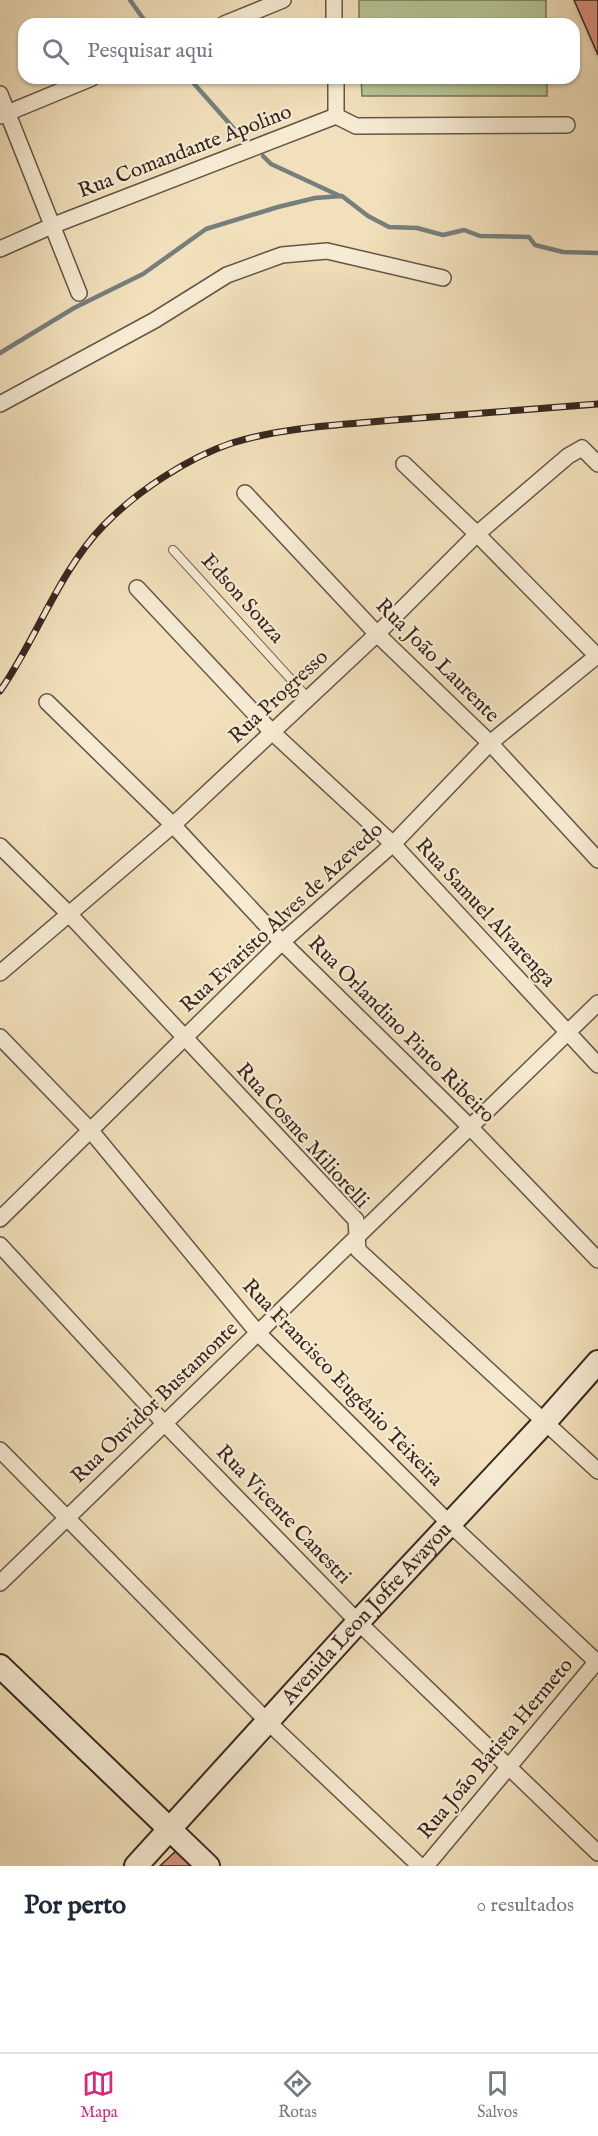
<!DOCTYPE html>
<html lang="pt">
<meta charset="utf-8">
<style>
body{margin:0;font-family:"IM FELL English",serif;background:#f2f2f3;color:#1f2937}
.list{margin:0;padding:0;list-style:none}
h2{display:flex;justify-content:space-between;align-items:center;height:78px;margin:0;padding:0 24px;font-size:26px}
h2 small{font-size:20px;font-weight:400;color:#747a83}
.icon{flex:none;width:33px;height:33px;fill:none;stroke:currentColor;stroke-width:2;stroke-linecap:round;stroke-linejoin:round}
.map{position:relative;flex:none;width:598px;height:1866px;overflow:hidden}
.search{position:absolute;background:#fff;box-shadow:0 2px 4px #0004;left:18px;right:18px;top:18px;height:66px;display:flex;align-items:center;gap:15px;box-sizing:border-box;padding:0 21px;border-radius:18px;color:#747a83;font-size:22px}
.sheet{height:186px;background:#fff}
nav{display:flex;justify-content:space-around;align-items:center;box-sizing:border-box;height:84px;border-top:2px solid #e0e1e3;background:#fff;font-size:16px;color:#747a83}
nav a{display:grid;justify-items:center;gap:3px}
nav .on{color:#db2777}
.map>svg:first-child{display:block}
.green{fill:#b5c394;stroke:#76755a;stroke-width:1.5}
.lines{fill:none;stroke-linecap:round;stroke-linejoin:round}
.stream{stroke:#767f7e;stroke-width:4.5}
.building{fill:#db937f;stroke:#382720;stroke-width:1.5;filter:url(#shadow)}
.lane-casing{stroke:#665547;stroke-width:10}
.street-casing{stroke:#665547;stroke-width:18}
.secondary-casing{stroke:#382720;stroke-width:26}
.lane{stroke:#f6ebd3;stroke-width:8}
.street{stroke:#f6ebd3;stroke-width:15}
.secondary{stroke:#f6ebd3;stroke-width:22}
.rail-casing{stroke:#382720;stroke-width:7}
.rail{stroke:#f6ebd3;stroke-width:4.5;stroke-dasharray:14;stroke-linecap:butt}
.labels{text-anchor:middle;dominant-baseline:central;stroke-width:4.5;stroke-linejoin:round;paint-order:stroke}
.street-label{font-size:21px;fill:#382720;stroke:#f6ebd3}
</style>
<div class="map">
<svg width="598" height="1866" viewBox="0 0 598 1866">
<defs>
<filter id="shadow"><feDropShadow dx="3.5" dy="6" stdDeviation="3" flood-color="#0004"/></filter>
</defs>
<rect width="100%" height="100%" fill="#f1e0bb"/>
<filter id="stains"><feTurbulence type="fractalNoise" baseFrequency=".00333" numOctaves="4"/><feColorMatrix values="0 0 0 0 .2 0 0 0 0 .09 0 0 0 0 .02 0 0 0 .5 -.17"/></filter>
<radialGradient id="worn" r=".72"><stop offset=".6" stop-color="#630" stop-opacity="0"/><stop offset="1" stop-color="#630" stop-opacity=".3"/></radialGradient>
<g class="green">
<rect x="359" y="0" width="187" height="24"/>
<path d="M361,78H547V96H362Z"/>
</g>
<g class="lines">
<g class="stream">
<path d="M130,0L147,24"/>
<path d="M189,78L244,140"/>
<path d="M263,156L271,164L340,196"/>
<path d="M0,353L74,308L143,274L206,229L278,207L315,198L342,196L368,216L389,227L417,228L443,235L464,230L480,236L529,237L535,245L563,252L598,253"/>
</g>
</g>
<g class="building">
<path d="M574,0H598V55Z"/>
<path d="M178,1849L192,1862L189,1866H160Z"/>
</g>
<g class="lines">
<defs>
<path id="lane" d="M173,550L308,698"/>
<g id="street">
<path d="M334,0V24"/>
<path d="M224,24L283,0"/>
<path d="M336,78V116"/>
<path d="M0,94L79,293"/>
<path d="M0,116L92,78"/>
<path d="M0,249L54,225L336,116L356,126L567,125"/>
<path d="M0,404L155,320L227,275L282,255L327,251L443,278"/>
<path d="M404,464L477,534L598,657"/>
<path d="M245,493L377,634L490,743L598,860"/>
<path d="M137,588L272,732L393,844L598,1065"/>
<path d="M47,702L173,825L282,942L469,1126L598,1260"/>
<path d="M0,846L68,913L356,1220L358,1250L598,1471"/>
<path d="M0,973L173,825L377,634L477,534L568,456L582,448L598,464"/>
<path d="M0,1037L91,1131L257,1332L450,1524L598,1663"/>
<path d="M0,1219L282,942L393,844L490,743L598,655"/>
<path d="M0,1245L164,1423L358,1622L598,1853"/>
<path d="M0,1450L268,1722L420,1866"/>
<path d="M0,1583L598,1003"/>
<path d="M426,1866L598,1660"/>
</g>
<g id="secondary">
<path d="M0,1666L208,1866"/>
<path id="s1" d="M136,1866L358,1622L545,1422L598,1362"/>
</g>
</defs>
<use href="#lane" class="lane-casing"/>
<use href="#street" class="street-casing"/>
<use href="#secondary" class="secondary-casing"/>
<use href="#lane" class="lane"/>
<use href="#street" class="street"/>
<use href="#secondary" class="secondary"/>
<defs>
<path id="rail" d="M0,691C37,638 58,573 103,526C136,492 187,458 232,443C284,427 340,425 394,420C462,415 530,409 598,404"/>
</defs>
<use href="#rail" class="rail-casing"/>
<use href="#rail" class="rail"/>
</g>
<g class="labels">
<g class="street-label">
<text transform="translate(185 152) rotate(-21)">Rua Comandante Apolino</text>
<text transform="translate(242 599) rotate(48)">Edson Souza</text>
<text transform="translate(437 661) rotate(45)">Rua João Laurente</text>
<text transform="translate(279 697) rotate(-43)">Rua Progresso</text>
<text transform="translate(485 913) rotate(47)">Rua Samuel Alvarenga</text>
<text transform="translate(282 918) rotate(-43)">Rua Evaristo Alves de Azevedo</text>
<text transform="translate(401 1030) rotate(45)">Rua Orlandino Pinto Ribeiro</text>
<text transform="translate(302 1136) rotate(48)">Rua Cosme Miliorelli</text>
<text transform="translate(342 1383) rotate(46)">Rua Francisco Eugênio Teixeira</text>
<text transform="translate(155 1403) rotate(-44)">Rua Ouvidor Bustamonte</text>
<text transform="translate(283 1515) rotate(46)">Rua Vicente Canestri</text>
<text stroke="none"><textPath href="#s1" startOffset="342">Avenida Leon Jofre Avayou</textPath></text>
<text transform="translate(496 1749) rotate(-50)">Rua João Batista Hermeto</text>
</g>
</g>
<rect width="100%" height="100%" filter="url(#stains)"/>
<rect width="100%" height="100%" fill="url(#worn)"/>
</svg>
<div class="search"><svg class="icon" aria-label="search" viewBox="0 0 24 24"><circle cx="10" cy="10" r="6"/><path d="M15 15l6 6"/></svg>Pesquisar aqui</div>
</div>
<section class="sheet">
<h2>Por perto<small>0 resultados</small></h2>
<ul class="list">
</ul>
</section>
<nav>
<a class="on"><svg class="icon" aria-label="map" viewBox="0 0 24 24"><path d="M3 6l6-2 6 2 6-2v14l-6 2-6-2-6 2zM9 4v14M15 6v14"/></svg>Mapa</a>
<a><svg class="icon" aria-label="directions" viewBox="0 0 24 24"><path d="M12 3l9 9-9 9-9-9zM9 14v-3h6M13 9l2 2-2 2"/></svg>Rotas</a>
<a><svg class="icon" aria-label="saved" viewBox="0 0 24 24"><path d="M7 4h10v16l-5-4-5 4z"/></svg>Salvos</a>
</nav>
